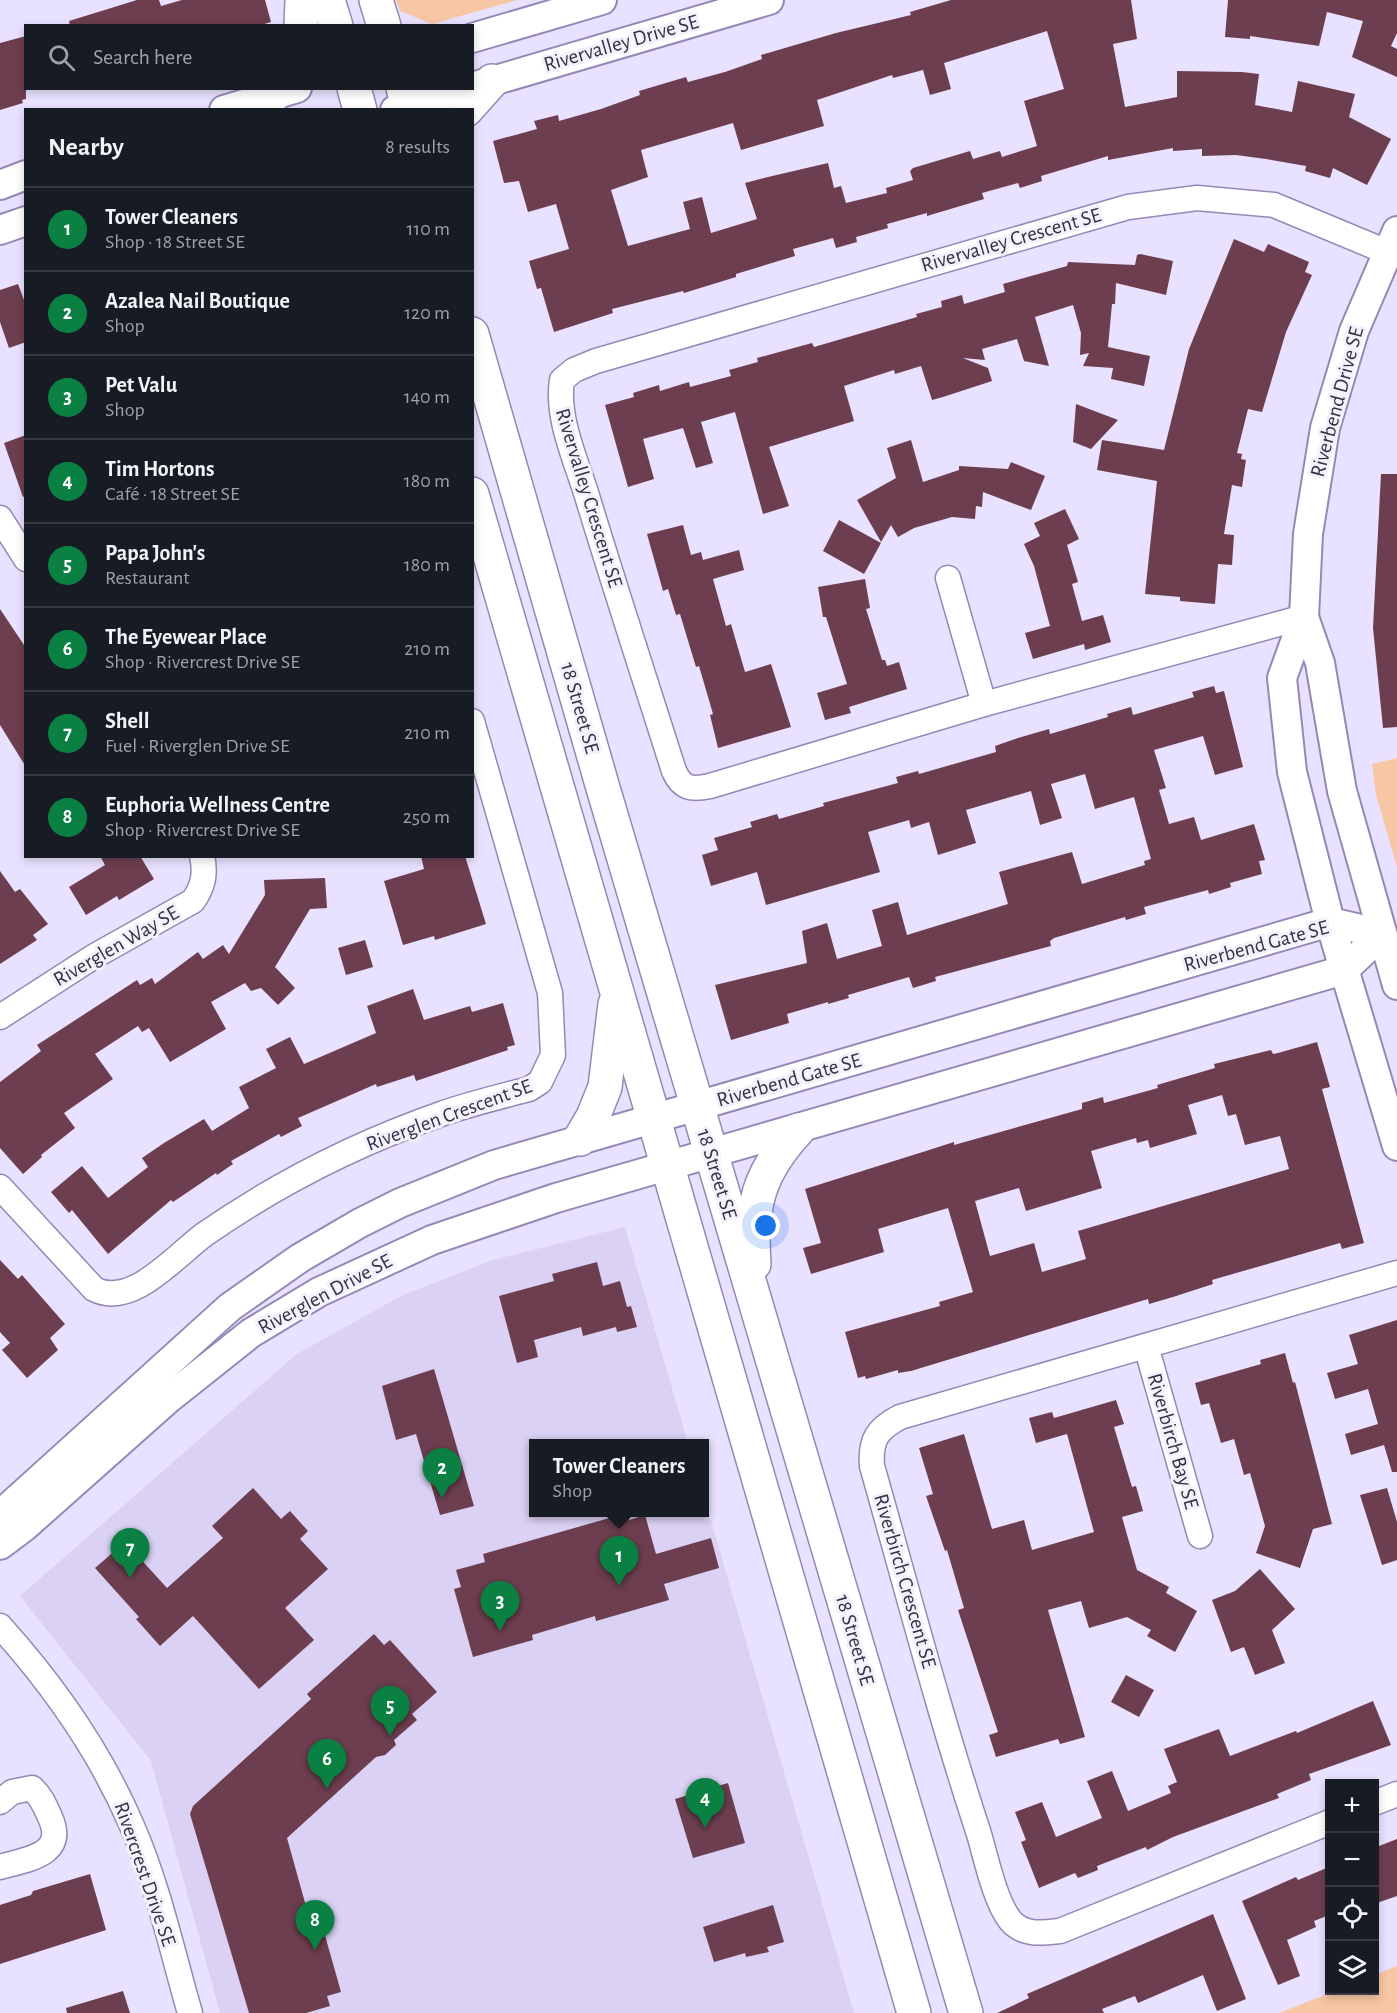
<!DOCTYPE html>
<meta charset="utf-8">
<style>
body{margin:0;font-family:"Alegreya Sans",sans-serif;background:#242831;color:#f1f3f6}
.controls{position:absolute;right:18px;bottom:18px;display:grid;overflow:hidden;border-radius:0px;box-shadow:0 3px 9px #0003}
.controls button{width:54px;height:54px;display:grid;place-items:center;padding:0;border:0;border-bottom:2px solid #363941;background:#171b24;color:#f1f3f6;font:30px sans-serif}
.you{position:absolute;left:766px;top:1226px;width:21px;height:21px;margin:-15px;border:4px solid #fff;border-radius:50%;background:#1a73e8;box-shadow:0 0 0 9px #1a73e833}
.badge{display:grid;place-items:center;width:39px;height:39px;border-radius:50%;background:#0b8043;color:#fff;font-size:20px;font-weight:700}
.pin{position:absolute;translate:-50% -50px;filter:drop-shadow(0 2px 3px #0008)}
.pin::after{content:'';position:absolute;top:32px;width:21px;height:18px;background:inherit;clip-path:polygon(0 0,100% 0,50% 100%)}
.popup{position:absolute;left:529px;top:1439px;width:180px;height:78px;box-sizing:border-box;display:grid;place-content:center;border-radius:0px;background:#171b24;filter:drop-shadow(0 2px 4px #0005);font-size:20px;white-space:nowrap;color:#9ea1a6}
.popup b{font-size:22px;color:#f1f3f6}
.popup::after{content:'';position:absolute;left:50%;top:100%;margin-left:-12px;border:12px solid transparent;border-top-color:#171b24}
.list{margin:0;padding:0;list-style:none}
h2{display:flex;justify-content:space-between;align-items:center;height:78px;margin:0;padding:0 24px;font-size:26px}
h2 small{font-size:20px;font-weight:400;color:#9ea1a6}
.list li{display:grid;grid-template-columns:39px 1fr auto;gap:18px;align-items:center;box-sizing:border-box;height:84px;padding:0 24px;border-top:2px solid #363941}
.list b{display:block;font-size:22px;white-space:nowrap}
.list p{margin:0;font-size:20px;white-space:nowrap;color:#9ea1a6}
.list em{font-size:20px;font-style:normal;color:#9ea1a6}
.icon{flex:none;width:33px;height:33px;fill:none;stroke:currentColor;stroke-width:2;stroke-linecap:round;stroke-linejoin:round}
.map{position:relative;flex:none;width:1397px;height:2013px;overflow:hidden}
.search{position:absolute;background:#171b24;box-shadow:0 3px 9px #0003;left:24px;top:24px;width:450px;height:66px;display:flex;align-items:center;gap:15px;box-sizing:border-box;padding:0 21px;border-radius:0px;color:#9ea1a6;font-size:22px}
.panel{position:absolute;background:#171b24;box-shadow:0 3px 9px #0003;left:24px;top:108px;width:450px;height:750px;border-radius:0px}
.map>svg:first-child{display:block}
.built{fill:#dad1f4}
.green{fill:#f7c6a4}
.building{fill:#6d3e4f;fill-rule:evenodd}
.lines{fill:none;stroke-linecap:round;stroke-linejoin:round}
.minor-casing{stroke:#9588b7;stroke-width:27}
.tertiary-casing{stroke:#9588b7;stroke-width:32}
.secondary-casing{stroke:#9588b7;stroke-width:36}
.minor{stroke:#fff;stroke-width:24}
.tertiary{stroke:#fff;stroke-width:28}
.secondary{stroke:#fff;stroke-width:33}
.labels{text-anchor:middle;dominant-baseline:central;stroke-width:6;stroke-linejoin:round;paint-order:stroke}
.street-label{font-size:21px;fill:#353043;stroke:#f4f1fc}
</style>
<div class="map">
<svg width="1397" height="2013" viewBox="0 0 1397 2013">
<rect width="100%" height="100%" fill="#e8e1ff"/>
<path class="built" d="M625,1227L688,1443L534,1444V1512H704L705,1500L854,2013H220L151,1761L20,1596L297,1354L403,1295L493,1260Z"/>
<g class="green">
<path d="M396,0H517L432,24L400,11Z"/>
<path d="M1397,758V867L1376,795L1372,764Z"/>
<path d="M1397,1966V2013H1279L1335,1991L1374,1990L1375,1975Z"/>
</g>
<g class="building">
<path d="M137,0H159L161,6L182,0H265L271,22L258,26H70L69,21Z"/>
<path d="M951,0H1131L1137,39L1113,44L1125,107L1177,97V71L1242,72L1259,74L1255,105L1292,112L1298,81L1355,94L1349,117L1391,139L1367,185L1333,168L1330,178L1305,171L1306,166L1266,159L1236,155L1202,156V149L1173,151V148L1108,160V156L1041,176L1042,181L1020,188L1018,183L982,193L984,199L927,216V213L887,224L888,228L856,237L857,242L836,248L833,238L793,249L795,256L736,274V277L684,293L683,291L612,309L613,313L554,332L541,288L537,289L529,261L569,249L556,204L528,212L519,181L504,183L493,141L537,129L534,121L558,115L559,121L601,109L640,95L639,91L686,77L688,82L725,72L762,59L761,55L836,33L911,15L910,12ZM1047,31L1064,89L1024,101L1037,146L1002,157L1000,151L973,159L970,151L913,168L910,171L913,180L886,188L887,193L846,203L841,186L834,188L828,163L768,177L745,183L757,219L711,233L702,197L683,202L690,229L628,246L611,190L648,177L641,150L733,123L741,150L824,126L817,100L892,75L893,78L923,70L930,95L951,89L944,63Z"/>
<path d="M1228,0H1397V33L1391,46L1397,49V77L1352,57L1363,21L1327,12L1319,46L1250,36V39L1225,37Z"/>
<path d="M26,36V99L22,100L23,103L0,110V43Z"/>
<path d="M1234,239L1264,252L1268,244L1309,262L1305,272L1312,275L1286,332L1262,412L1248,409L1237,453L1242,454L1241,459L1246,460L1242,487L1232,485L1224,534L1234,535L1232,565L1218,564L1215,604L1180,601V597L1145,594L1157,481L1097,470L1102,440L1164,450L1189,349Z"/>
<path d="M1140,254L1173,261L1166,295L1116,283L1115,304H1112L1108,347L1150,356L1144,386L1111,379L1113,368L1083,366L1089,353L1080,355L1081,333L1073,305L1035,317L1049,366L1024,361L1017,339L982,349L985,360L963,358L988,368L992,381L943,397L932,400L921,366L895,374L894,370L844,386L854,421L769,447L789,506L763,514L735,412L701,422L713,463L696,468L683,428L643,439L654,479L628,487L605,405L634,397L633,393L659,385L660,391L689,382L690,387L731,376L729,370L758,362L757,358L812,343L814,347L917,317L916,314L942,307L941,301L962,295L964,304L1005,292L1003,284L1067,266L1068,262L1135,265L1137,255Z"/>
<path d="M18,284L26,305V342L9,348L0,322V290Z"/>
<path d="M1076,404L1118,420L1091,449L1073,442Z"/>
<path d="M26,435V496L23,497L4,443Z"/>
<path d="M911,440L923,482L959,470V466L1008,469L1011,462L1045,476L1031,510L983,492L982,507L976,506L975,519L952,517L914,528L898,537L891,525L881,542L857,500L896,478L887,448Z"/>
<path d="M1381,474H1397V727L1383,728L1373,628Z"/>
<path d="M1065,509L1079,539L1067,545L1078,582L1072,584L1082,621L1103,615L1111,642L1085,650L1084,644L1033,659L1025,633L1050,626L1034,566L1024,544L1040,536L1034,523Z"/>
<path d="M839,520L881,543L864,574L823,551Z"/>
<path d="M683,525L691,555L701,552L703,560L739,550L744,570L713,579L726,626L731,624L745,672L771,664L791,727L718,748L710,715L713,714L699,666L696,667L680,614L676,615L668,589L663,591L647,534Z"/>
<path d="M865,579L870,608L866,609L882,660H885L887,666L899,662L907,689L849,707L851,713L825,720L817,693L847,684L826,617H823L818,587Z"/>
<path d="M0,609L26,648V767L0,725Z"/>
<path d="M1214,686L1216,693L1224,691L1243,767L1215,775L1203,736L1154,750L1166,788L1159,790L1169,824L1194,817L1201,840L1254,824L1265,860L1259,861L1262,874L1230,883L1231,887L1209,894L1208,890L1144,907L1146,914L1126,920L1125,917L1054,938L1050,941L1051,946L935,977L936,981L913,988L909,977L848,995L849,998L828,1004V1002L787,1014L789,1023L731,1040L715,985L807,963L802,931L827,923L837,959L882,946L872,910L898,902L907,935L1008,904L999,872L1072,852L1082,884L1145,865L1144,861L1151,859L1134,797L1095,809L1085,774L1051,784L1062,818L1040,825L1031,791L966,810L976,843L938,855L929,822L911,828L909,820L868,832L880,872L766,905L757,872L711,886L702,855L718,850L714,838L752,827L750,822L777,814L779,819L824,806L823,803L898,783L896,777L918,771L919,774L996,752L995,746L1018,738L1049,729L1050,734L1108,717L1107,714L1131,707L1133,715L1194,697L1192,692Z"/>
<path d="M100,856H140L154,879L119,900L117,896L86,915L69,887L105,865Z"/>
<path d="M421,856H465L486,924L435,940L434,936L403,945L384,881L424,869Z"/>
<path d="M0,871L15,892L20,889L48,924L33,935L37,940L0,964Z"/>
<path d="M325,878L327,908L310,909L275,967L295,988L278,1005L261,988L251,991L245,983L211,1002L226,1029L170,1062L149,1028L142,1032L138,1026L95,1054L113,1079L64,1113L75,1128L41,1155L42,1157L23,1174L0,1148V1082L41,1051L37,1045L137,980L140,985L152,978L155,984L198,952L203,959L223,945L229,954L265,895L264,880Z"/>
<path d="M365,940L373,967L346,975L338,948Z"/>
<path d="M413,989L424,1020L470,1006L472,1012L503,1003L515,1045L507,1047L508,1050L416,1081L414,1075L377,1087L376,1084L298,1118L302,1126L281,1137L279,1134L231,1161L233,1164L217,1175L216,1173L173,1202L171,1200L108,1254L72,1210L69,1213L51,1192L82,1166L108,1198L148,1167L142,1158L164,1143L204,1119L212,1131L249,1108L239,1087L276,1068L266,1049L290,1037L304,1064L376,1033L367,1006Z"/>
<path d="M1317,1042L1330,1087L1322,1089L1364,1243L1342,1249L1340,1243L1212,1280L1213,1284L1173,1297L1149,1304L1148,1299L911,1371L898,1373V1370L866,1379L865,1376L858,1378L845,1332L940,1306L939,1302L973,1292L948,1208L878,1229L884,1252L811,1274L803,1248L821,1243L805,1189L929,1150L954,1142V1145L1082,1109V1103L1103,1097L1104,1103L1158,1088L1157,1085L1215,1068L1214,1064L1271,1050L1273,1054L1278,1053ZM1222,1095L1228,1116L1236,1114L1245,1145L1280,1136L1289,1169L1078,1231L1086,1259L1042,1272L1034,1243L990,1256L975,1201L1019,1188L1026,1211L1102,1188L1091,1151L1136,1138L1137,1143L1148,1140L1150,1148L1197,1134L1188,1105Z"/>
<path d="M0,1260L18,1279L22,1275L65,1324L50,1338L58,1350L27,1378L2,1350L10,1343L0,1332Z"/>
<path d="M597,1262L603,1286L620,1281L627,1307L631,1306L637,1327L617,1332L616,1327L583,1336L581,1327L534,1340L538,1357L517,1363L499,1296L554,1281L552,1274Z"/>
<path d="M1397,1320V1472H1392L1384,1445L1351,1455L1345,1434L1378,1424L1368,1389L1335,1399L1327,1373L1358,1364L1349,1335Z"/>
<path d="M1285,1353L1293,1383L1295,1382L1332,1524L1313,1529L1300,1568L1256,1553L1265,1526L1250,1473L1244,1475L1234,1439L1221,1443L1209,1403L1201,1405L1195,1383L1261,1364L1260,1360Z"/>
<path d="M434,1369L474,1506L440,1515L416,1434L396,1440L382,1386Z"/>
<path d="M1116,1400L1124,1424L1114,1427L1132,1487L1136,1486L1143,1511L1122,1517L1137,1570L1169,1587L1166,1593L1197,1611L1175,1652L1147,1636L1151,1630L1127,1617L1089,1628L1081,1601L1048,1610L1085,1737L1060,1744L1058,1739L996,1757L989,1735L998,1732L958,1610L964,1608L947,1550L945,1551L926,1496L933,1494L919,1448L964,1434L992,1529L1024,1520L1032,1550L1094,1532L1067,1434L1036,1443L1029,1418L1052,1412L1054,1418Z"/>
<path d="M253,1488L281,1519L290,1511L308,1531L300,1539L328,1569L285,1608L314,1640L259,1689L193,1616L160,1646L136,1619L139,1617L95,1568L125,1542L167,1588L223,1538L212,1526Z"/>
<path d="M1387,1488L1397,1522V1560L1382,1565L1360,1495Z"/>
<path d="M627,1513L629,1520L645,1515L656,1554L711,1538L719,1568L664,1584L669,1600L596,1621L595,1616L532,1635L533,1640L473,1657L454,1589L461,1587L456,1570L485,1562L483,1554Z"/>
<path d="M1260,1569L1295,1609L1272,1630L1285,1663L1255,1675L1244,1647L1231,1652L1212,1600L1235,1591Z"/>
<path d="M374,1634L384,1645L390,1640L437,1692L412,1714L417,1720L394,1740L396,1745L385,1755L376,1757L287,1838L309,1917L319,1914L341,1992L327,1996L330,2006L306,2013H249L190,1814L193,1806L311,1699L307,1694Z"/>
<path d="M1126,1675L1154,1690L1139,1717L1111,1702Z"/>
<path d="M1373,1701L1391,1745L1309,1774L1311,1780L1277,1794L1279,1798L1173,1837L1147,1850L1146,1847L1097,1866L1098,1870L1078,1878L1075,1873L1039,1888L1021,1842L1026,1840L1015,1812L1042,1802L1056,1837L1102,1818L1087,1781L1112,1771L1128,1811L1171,1793L1168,1786L1177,1782L1164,1749L1219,1729L1230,1756L1296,1731L1297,1733Z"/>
<path d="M728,1783L745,1843L693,1858L675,1799Z"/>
<path d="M1397,1839V1896L1374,1904V1848Z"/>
<path d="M1329,1867V1915L1314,1921L1316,1927L1287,1940L1300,1976L1278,1985L1242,1901L1296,1877L1298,1880Z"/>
<path d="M90,1874L106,1930L0,1964V1905L31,1895L33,1891Z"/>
<path d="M773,1905L784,1942L767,1947L769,1952L746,1957L745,1953L714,1962L703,1927Z"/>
<path d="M1213,1914L1246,1999L1217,2011L1203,1975L1138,2003L1135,1996L1102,2009L1104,2013H997L1029,1998L1027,1994Z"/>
<path d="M123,1991L130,2013H67L66,2008Z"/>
</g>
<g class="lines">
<defs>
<g id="minor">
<path d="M0,518L26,559"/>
<path d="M948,578L984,704"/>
<path d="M1304,617L984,704L710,786C692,790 682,789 674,771C645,680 615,588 587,496C576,460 556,418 562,380L574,370L596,361L1128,207L1197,198L1274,205L1387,252"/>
<path d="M0,1017L93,957L193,901C203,887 206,874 202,856"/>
<path d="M0,1187L94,1289C132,1309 176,1255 205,1234C277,1184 358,1143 441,1114C469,1104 499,1097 529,1089L540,1082L553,1055L550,993L472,721"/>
<path d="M1146,1346L1200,1536"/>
<path d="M0,1626C54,1686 100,1751 132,1826C158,1885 172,1951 190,2013"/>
<path d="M0,1802L12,1792L32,1788C41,1796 45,1806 50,1817C67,1855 28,1859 0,1867"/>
<path d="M1374,1803L1397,1794"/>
<path d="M1330,1822L1060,1931C1042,1933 1023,1936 1010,1920C995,1901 986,1858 979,1834C939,1713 907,1589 872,1466C870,1440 877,1429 900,1417L1397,1273"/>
</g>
<g id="tertiary">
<path d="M472,38L602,0"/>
<path d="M472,87L769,0"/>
<path d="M224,110L297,88"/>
<path d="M395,110L466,88"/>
<path d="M0,185L26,175"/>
<path d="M0,230L26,221"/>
<path d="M1397,231L1354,331L1325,428L1308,534L1304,617L1282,678L1292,772L1330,922L1397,1146"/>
<path d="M1304,617L1320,663L1342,791L1397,985"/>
<path d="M0,1515L230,1307L300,1258L360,1223L400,1203L494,1165L1330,922L1382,934"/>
<path d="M0,1545L24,1527L168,1399L251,1333L319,1292L432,1240L556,1198L1344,970L1382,934"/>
</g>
<g id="secondary">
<path d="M328,0L336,26"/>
<path d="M376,0L384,26"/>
<path d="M301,26L302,0"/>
<path d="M354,88L360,110"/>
<path d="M403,88L409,110"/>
<path d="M274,95L279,88"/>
<path d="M466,110L492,81"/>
<path d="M472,334L603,788L966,2013"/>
<path d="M472,494L914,2013"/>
<path d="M580,1139L593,1117L605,1087L615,1004"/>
<path d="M754,1264C750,1207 758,1173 798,1130"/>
</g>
</defs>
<use href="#minor" class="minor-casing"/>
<use href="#tertiary" class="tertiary-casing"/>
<use href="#secondary" class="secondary-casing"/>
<use href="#minor" class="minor"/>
<use href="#tertiary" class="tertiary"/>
<use href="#secondary" class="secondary"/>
</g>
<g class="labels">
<g class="street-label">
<text transform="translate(621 43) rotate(-16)">Rivervalley Drive SE</text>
<text transform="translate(1011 240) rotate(-16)">Rivervalley Crescent SE</text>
<text transform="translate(1337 402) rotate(-75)">Riverbend Drive SE</text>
<text transform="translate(589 498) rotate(73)">Rivervalley Crescent SE</text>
<text transform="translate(580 708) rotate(74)">18 Street SE</text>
<text transform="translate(116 946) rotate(-30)">Riverglen Way SE</text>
<text transform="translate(1256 946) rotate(-15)">Riverbend Gate SE</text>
<text transform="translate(789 1080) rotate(-16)">Riverbend Gate SE</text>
<text transform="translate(449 1115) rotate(-20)">Riverglen Crescent SE</text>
<text transform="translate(717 1174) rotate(73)">18 Street SE</text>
<text transform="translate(325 1294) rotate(-28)">Riverglen Drive SE</text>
<text transform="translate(1173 1441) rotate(74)">Riverbirch Bay SE</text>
<text transform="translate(905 1581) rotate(74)">Riverbirch Crescent SE</text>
<text transform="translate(855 1640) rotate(74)">18 Street SE</text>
<text transform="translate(145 1874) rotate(71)">Rivercrest Drive SE</text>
</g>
</g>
</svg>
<div class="controls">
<button>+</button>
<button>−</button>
<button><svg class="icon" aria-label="locate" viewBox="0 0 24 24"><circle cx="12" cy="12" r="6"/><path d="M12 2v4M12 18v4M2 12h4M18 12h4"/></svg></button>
<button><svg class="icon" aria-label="layers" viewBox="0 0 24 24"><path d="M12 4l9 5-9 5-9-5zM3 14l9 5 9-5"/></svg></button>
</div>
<div class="you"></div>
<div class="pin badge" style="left:619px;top:1586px">1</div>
<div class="popup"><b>Tower Cleaners</b>Shop</div>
<div class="pin badge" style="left:442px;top:1498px">2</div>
<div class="pin badge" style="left:500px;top:1631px">3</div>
<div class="pin badge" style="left:705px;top:1828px">4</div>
<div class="pin badge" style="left:390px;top:1736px">5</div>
<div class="pin badge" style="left:327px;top:1789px">6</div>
<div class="pin badge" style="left:130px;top:1578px">7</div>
<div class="pin badge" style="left:315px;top:1950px">8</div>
<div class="search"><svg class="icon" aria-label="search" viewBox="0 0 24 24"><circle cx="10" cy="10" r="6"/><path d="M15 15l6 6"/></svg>Search here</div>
<section class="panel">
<h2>Nearby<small>8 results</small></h2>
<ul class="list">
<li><span class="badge">1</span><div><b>Tower Cleaners</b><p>Shop · 18 Street SE</p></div><em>110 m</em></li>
<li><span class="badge">2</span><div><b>Azalea Nail Boutique</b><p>Shop</p></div><em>120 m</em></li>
<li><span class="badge">3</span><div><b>Pet Valu</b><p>Shop</p></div><em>140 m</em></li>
<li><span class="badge">4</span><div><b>Tim Hortons</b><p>Café · 18 Street SE</p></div><em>180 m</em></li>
<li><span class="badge">5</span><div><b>Papa John's</b><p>Restaurant</p></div><em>180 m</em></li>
<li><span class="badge">6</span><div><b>The Eyewear Place</b><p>Shop · Rivercrest Drive SE</p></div><em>210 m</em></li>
<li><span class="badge">7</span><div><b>Shell</b><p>Fuel · Riverglen Drive SE</p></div><em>210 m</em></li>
<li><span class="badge">8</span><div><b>Euphoria Wellness Centre</b><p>Shop · Rivercrest Drive SE</p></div><em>250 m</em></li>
</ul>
</section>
</div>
